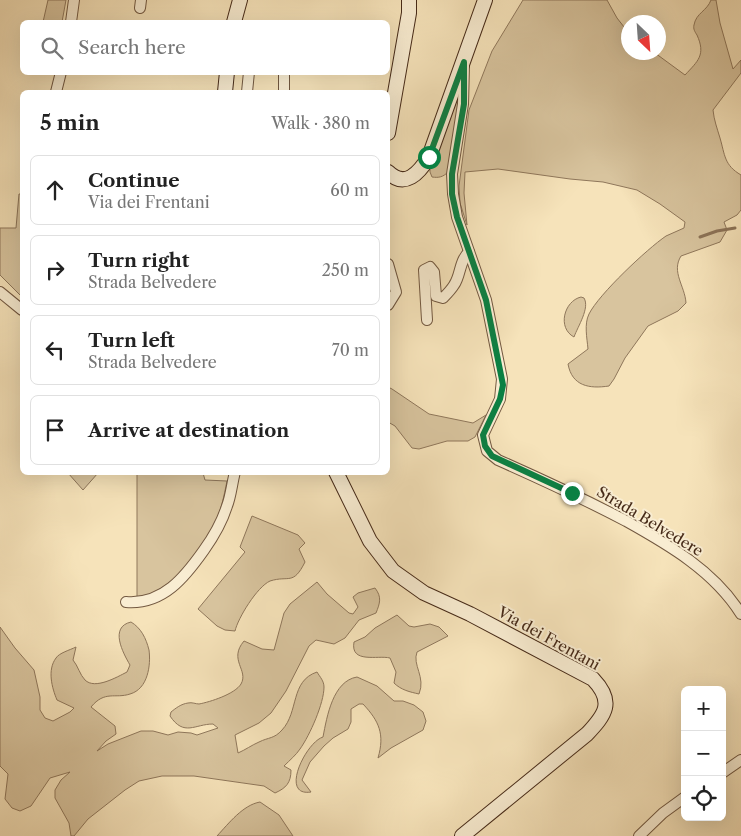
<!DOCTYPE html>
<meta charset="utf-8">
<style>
body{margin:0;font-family:"Libre Caslon Text",serif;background:#f2f2f2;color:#222}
.controls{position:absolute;right:15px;bottom:15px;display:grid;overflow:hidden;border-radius:8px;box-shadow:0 5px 20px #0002}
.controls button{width:45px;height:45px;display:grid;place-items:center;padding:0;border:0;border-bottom:1px solid #e0e0e0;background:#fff;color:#222;font:25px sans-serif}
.compass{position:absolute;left:621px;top:15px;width:45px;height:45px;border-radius:50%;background:#fff;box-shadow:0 5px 20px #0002;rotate:155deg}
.stop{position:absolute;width:15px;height:15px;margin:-11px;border:4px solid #0b8043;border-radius:50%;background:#fff}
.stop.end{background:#0b8043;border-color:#fff;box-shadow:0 1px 5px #0008}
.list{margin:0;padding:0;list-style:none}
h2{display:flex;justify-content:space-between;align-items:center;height:65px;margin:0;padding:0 20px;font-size:21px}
h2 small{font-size:16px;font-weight:400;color:#767676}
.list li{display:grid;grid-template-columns:32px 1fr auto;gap:15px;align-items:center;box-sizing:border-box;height:70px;margin:0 10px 10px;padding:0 10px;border:1px solid #e0e0e0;border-radius:8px}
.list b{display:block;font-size:19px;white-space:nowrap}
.list p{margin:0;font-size:16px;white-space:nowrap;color:#767676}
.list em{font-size:16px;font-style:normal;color:#767676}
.icon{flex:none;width:28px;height:28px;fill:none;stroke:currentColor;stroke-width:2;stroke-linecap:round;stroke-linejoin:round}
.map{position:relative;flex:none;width:741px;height:836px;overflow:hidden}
.search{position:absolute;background:#fff;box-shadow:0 5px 20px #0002;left:20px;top:20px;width:370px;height:55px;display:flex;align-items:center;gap:12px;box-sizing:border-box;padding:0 18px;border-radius:8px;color:#767676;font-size:19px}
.panel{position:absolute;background:#fff;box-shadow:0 5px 20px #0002;left:20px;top:90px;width:370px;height:385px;border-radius:8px}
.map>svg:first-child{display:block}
.green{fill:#d8c49e;stroke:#8f775b}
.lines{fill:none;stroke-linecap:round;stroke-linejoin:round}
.stream{stroke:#8c7358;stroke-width:3}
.minor-casing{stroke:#725840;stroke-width:12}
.secondary-casing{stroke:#462a18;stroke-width:16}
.minor{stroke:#f9edd2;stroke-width:10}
.secondary{stroke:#f9edd2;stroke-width:14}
.route{stroke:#0b8043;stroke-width:6}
.labels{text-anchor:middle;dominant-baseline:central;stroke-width:4;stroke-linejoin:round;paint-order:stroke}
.street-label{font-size:15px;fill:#462a18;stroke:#f9edd2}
</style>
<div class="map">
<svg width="741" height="836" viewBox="0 0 741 836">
<rect width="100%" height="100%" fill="#f6e3ba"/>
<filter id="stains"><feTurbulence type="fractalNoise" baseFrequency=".004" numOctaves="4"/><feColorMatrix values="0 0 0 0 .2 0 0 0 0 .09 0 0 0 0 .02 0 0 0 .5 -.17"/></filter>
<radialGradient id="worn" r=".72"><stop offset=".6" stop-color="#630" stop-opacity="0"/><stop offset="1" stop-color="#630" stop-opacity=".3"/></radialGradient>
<g class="green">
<path d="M48,0H66L62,22H43Z"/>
<path d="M523,0H607L617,18L628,32V52L655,53L685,75C698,61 706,55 697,35C695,32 693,29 694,25C696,13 707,11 711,0H716L720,23L733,69L741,60V73L713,110C714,120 717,128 720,138C725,155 724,165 741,175V210L737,215L724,222L727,230L720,242L681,256C671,272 685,286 686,303L678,311L648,326L625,358L614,379L609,386C589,389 572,386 568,364L588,349C587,338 584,324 589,314C599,294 647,249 666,236C672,233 678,231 684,228L685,222L660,204L637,190L603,182L570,179L498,169L465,172L464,193L467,225L460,203L459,186L469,110L492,51Z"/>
<path d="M457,89L462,91L448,172C443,177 439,178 432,177L430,172V166Z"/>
<path d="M19,194H22V297L0,275V228H16Z"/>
<path d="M581,297L584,298C590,308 578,326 574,337C557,328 564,301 581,297Z"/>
<path d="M388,387L392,389L429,414L473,423L486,415L475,437L468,441H447L419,449L412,448L395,426L388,422Z"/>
<path d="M68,473H98L83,490Z"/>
<path d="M137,473H203L205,480L227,481C224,496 221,511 214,526C202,555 169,591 137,599Z"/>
<path d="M252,516L298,535L305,543L299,549L305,562C293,586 289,575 270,581C257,587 238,618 235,631L225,630L217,626L198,609L245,552L240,547Z"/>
<path d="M317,582L327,594L349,613L353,614L358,607L353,597L358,593L375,588C382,597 380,603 376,613L359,620L345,638L334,644L316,640L309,646L286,691L271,713L259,723L235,735L238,753C245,750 252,745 259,742C269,737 274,739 282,730C299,712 290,681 317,672C320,677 324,681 324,687C324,703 310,735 300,749C296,755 290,760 284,766L291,770C291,783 286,788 275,793L264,786L194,776H162L139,781L125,790L88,819L74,836H71L69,823L55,798V790L61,780L70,772L50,778L31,806L20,811L12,808L5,799L8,774L0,766V627L15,648L34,670L40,697V710L45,718L53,721L70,712L74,708L57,700C52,688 47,670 56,658C59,653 70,650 76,647L73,660C78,666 80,675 85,680C95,690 117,677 127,672L130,665C123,653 109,627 131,622C141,628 146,638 149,650C151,665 148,689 130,694C115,699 105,690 91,707L115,726L116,734L106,741L97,751L108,744L141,731H153L168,735L178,732L191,733L197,735L218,728L213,724C195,724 184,737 170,716L171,712C176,708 181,704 188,703C192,702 196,704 199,704C210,702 235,694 241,684C249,670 228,660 244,641L262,649L274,650L284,613L290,604Z"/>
<path d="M397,615L409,626L414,627L430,624L439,627L448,636L417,652C412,665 426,677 419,694C410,692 401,690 394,683L396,672L390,658C378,655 350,664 354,642L365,637L375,628Z"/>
<path d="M357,677L377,686L394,701H403L414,705L423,712L426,721L423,730L391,748L378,758C385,734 379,721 363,704H359L351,709V722L348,729L333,738L324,746L310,762L302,780L311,792C279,797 306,742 323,737C327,716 333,681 357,677Z"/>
<path d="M260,802L279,815L293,836H217C229,823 243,805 260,802Z"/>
</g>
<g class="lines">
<path class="stream" d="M700,237L717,231L735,228"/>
<defs>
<g id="minor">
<path d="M140,8L141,0"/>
<path d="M71,22L74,0"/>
<path d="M464,66L463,104L452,174L453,194L457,217L486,300L502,379L500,399L483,435L487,451L498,460C541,479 584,499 626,521C669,545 714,571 741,614"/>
<path d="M56,92L61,72"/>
<path d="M247,92L249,72"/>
<path d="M284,92V72"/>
<path d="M388,264L396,292L388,305"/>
<path d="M0,292L22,310"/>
<path d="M427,320L424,270L430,267L434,272L436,296L443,298C447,294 451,290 454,285C461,275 459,261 469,252"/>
<path d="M126,602C163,605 185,577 204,550C214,536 222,522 227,506C231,496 232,483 235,472"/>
<path d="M722,773L741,760"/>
<path d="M639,836L663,813L685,797"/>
</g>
<g id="secondary">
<path d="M234,22L240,0"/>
<path d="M225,92L227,72"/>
<path d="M388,133L409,13V0"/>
<path d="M388,172C405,189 419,173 429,157L485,0"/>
<path d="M336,472L370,541L393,571L424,593L470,614L593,679C615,702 605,715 587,734L462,836"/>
</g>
</defs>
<use href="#minor" class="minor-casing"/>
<use href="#secondary" class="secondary-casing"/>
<use href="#minor" class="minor"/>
<use href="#secondary" class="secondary"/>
</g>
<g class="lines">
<path class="route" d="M429,157L464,62V104L452,174V194L457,217L486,300L503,385L500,399L483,435L485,446L492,456L572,493"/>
</g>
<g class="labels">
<g class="street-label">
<text transform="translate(650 521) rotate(31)">Strada Belvedere</text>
<text transform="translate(549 638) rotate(29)">Via dei Frentani</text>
</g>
</g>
<rect width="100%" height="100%" filter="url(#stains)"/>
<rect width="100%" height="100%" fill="url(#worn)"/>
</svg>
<div class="controls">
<button>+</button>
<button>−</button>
<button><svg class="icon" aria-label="locate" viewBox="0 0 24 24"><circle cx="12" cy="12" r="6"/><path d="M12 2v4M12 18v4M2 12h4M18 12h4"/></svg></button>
</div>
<svg class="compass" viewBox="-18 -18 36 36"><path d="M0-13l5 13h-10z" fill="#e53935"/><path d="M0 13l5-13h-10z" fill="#767676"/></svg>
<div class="stop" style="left:429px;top:157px"></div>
<div class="stop end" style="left:572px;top:493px"></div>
<div class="search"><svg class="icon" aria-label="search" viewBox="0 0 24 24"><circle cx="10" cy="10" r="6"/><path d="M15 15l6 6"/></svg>Search here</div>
<section class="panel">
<h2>5 min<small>Walk · 380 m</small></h2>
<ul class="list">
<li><svg class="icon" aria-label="ahead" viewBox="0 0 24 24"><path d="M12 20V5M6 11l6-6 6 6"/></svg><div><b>Continue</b><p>Via dei Frentani</p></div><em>60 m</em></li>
<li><svg class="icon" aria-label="right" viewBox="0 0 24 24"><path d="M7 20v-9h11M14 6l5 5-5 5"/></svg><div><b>Turn right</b><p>Strada Belvedere</p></div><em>250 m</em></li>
<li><svg class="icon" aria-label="left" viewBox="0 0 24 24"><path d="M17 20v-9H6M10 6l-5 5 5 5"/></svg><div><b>Turn left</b><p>Strada Belvedere</p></div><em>70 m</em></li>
<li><svg class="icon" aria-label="arrive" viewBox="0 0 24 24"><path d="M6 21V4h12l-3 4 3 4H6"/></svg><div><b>Arrive at destination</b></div></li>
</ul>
</section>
</div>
